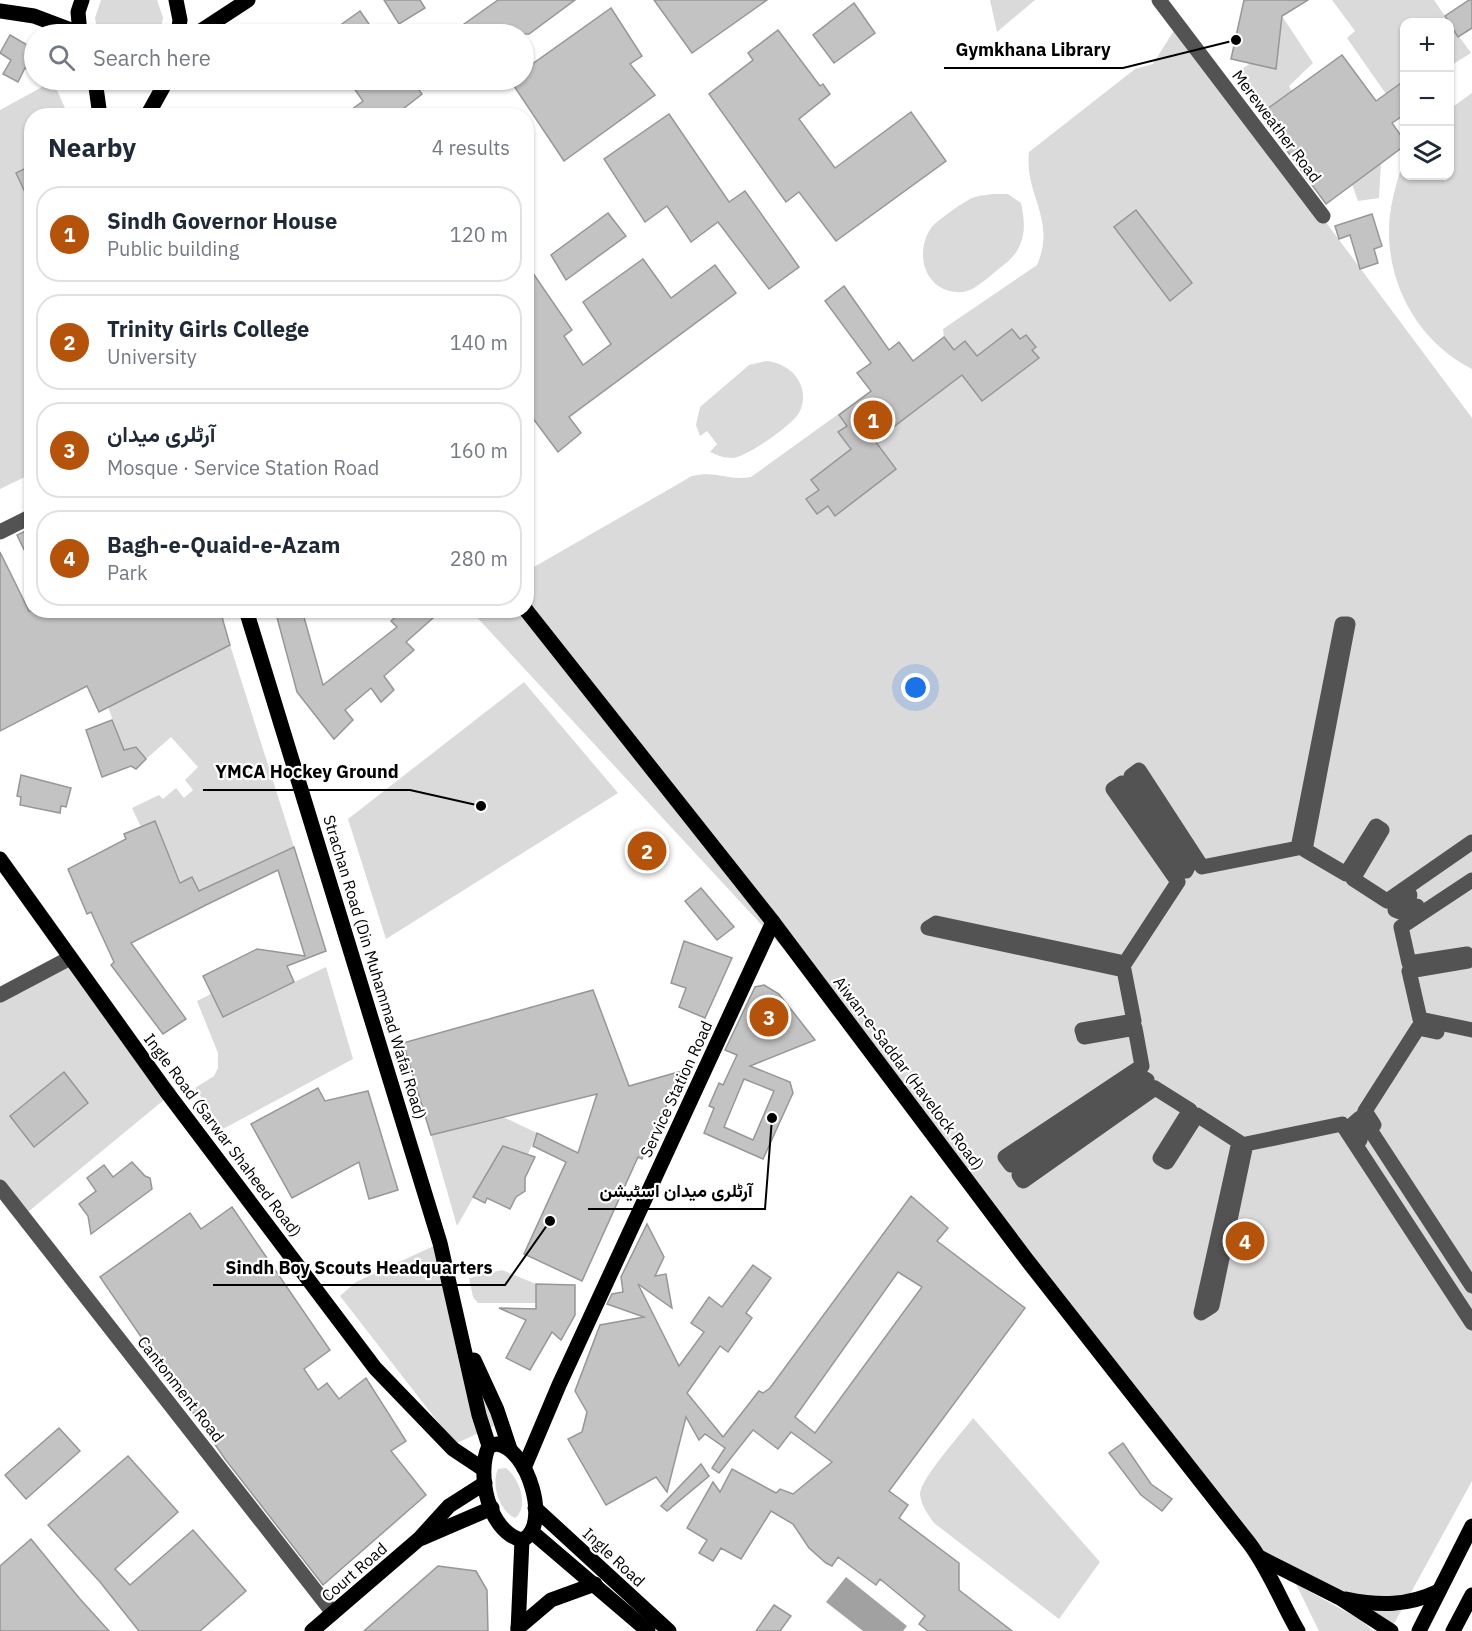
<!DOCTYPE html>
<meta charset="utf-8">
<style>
body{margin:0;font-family:"IBM Plex Sans",Vazirmatn,sans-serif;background:#f2f2f3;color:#1f2937}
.controls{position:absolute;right:18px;top:18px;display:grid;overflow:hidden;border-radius:12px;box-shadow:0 2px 4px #0004}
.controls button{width:54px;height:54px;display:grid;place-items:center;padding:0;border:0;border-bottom:2px solid #e0e1e3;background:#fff;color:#1f2937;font:30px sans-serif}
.you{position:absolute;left:916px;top:688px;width:21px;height:21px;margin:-15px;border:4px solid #fff;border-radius:50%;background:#1a73e8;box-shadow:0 0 0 9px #1a73e833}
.badge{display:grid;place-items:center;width:39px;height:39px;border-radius:50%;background:#b45309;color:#fff;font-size:20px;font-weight:700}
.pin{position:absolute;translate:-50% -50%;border:3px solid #fff;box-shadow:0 2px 6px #0006}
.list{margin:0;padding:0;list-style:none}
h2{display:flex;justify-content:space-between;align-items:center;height:78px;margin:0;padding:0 24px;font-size:26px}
h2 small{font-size:20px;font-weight:400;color:#747a83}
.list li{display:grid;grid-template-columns:39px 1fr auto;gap:18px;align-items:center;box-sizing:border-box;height:96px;margin:0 12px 12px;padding:0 12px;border:2px solid #e0e1e3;border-radius:24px}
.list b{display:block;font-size:22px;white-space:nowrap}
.list p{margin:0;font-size:20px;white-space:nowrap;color:#747a83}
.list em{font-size:20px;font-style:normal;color:#747a83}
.icon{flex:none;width:33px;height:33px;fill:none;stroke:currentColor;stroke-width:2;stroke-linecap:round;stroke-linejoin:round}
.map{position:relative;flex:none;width:1472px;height:1631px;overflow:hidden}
.search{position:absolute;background:#fff;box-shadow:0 2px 4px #0004;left:24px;top:24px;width:510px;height:66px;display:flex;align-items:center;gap:15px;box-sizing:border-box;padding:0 21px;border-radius:33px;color:#747a83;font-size:22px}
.panel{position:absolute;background:#fff;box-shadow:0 2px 4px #0004;left:24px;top:108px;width:510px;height:510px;border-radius:24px}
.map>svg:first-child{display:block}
.green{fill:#dadada}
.water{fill:#a1a1a1}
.building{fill:#c3c3c3;stroke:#979797;stroke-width:1.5;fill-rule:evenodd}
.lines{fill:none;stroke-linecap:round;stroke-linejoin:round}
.minor{stroke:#535353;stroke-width:15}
.major{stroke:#000;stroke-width:15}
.labels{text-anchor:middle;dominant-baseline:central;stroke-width:4.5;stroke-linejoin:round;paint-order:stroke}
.street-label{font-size:16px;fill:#000;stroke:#fff}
.leader{fill:none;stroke:#000;stroke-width:2}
.callout-dot{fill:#000;stroke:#fff;stroke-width:2}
.callout-label{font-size:18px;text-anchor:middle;font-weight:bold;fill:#000;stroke:#fff;stroke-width:4.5;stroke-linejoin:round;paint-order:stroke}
</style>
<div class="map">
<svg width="1472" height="1631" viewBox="0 0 1472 1631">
<rect width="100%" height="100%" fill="#fff"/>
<g class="green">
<path d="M101,0H157L163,18L160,34H98L95,18Z"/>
<path d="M990,0H1035L997,32Z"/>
<path d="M1332,0H1434L1449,22H1404V81L1386,94L1347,38L1355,31Z"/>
<path d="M1282,16L1313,63L1289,86L1292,91L1260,114L1234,74L1251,63L1276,68Z"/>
<path d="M1178,24L1472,418V1481L1390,1631L1261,1558L833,1002L471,611L526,610L527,571L692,476C716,470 728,481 751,477L944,338L943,329L1037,265C1057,219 1024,195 1029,152L1135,69L1153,64Z"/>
<path d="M1450,24L1471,53L1450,66Z"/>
<path d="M53,81L68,115L32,116L31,474L0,489V110Z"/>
<path d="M1472,93V369C1410,338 1377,265 1393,198C1396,186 1398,174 1404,163V176H1450V109Z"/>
<path d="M1381,163L1379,198L1358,201L1352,184Z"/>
<path d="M993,194H1008L1021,203C1027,230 1025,250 1001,267C991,275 976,290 963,292C926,295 913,255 931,228C936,221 967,199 975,197C981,195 988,195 993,194Z"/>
<path d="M766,361C792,363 812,387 799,413C792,425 746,458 732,458C724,458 717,455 710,452L717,444L707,431L700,436L696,425L700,407L749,365Z"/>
<path d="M230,645L294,847L199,891L192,877L181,882L155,821L141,827L132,808L159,795L163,799L176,788L184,798L193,790L185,780L198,767L171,737L146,759L136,747L124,750L108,707Z"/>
<path d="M524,682L618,793L386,939L348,819Z"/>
<path d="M70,958L176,1090L23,1216L0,1187V995Z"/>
<path d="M326,967L353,1059L223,1129L195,1088L214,1076L218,1068V1053L197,1001L211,994L223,1016Z"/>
<path d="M503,1117L537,1133L528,1154L503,1146L457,1226L431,1135Z"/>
<path d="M440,1243L494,1426L455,1444L340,1296L356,1282Z"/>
<path d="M502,1270L536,1284V1303H478L473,1297L469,1278Z"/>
<path d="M973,1418L1100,1562L1059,1619L934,1523C928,1514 921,1506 920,1494C920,1479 962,1433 973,1418Z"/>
<path d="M506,1468C519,1478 530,1506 515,1518C499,1511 491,1485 498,1469Z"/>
<path d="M1296,1584L1361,1620L1373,1631H1319Z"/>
</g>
<path class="water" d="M846,1577L907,1626L903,1631H863L826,1602Z"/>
<g class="building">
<path d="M384,0H420L425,8L399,24Z"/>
<path d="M498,0H575L529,34H450Z"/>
<path d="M654,0H767L692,53Z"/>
<path d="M1244,0H1308L1282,16L1276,69L1231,59Z"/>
<path d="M1469,0H1472V28L1458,37L1445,16Z"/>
<path d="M854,3L875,33L834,63L813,35Z"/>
<path d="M611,8L642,56L630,64L655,95L564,161L510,80H524V70Z"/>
<path d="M360,11L376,34H328Z"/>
<path d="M778,30L820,86L823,84L830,94L799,119L835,168L911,112L946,161L836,241L799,192L786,202L709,94L753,60L748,53Z"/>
<path d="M10,35L34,49V73L25,68L18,82L3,74L11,60L0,53Z"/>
<path d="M1342,55L1376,101L1404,81V115L1392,123L1404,140V146L1326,204L1260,114Z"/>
<path d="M348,80H412L422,94L394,116H343L363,101Z"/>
<path d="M669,114L729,202L745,191L799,267L769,289L718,222L691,242L667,206L645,222L604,159Z"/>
<path d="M32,165V207L16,173Z"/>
<path d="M1136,210L1192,283L1170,301L1114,227Z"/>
<path d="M608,213L626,236L566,280L551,255Z"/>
<path d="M1372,214L1382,246L1374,249L1378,263L1360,269L1350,235L1339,239L1335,226Z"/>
<path d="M643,259L671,298L715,265L736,293L569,417L581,433L558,452L526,409V263L572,330L564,336L583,365L611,344L583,302Z"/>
<path d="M844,286L889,350L899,342L913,361L944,337L954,350L965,341L977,356L1012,329L1020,339L1026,335L1036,347L1032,350L1039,358L982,401L962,375L875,441L896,469L835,516L828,506L817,514L806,499L819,490L811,480L851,449L838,432L847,426L839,415L871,391L857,373L871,363L825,301Z"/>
<path d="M32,528V566L17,535Z"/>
<path d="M0,552L29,611L220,610L230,645L99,712L87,686L0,731Z"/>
<path d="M275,610H302L323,685L397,627L391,621L403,610H442L406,642L414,650L384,676L394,690L381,702L371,688L345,710L353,720L334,739L297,692Z"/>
<path d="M112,720L124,750L136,747L146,759L136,769L131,766L102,777L86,730Z"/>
<path d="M21,775L71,788L66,807L61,806L60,813L20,805L21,797L17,796Z"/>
<path d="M155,821L180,883L192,877L199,891L294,847L326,951L287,966L294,982L223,1017L203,976L257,949L305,956L278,870L206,905L131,943L186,1019L163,1034L111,965L114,962L91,912L87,914L68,869L126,839L124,834Z"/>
<path d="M701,888L734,927L717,940L685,901Z"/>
<path d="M684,941L732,958L705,1018L679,1007L686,988L671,983Z"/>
<path d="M764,985L779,994L815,1040L750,1066L790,1082L793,1093L763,1159L704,1133L714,1108L709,1106L719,1083L723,1085L737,1055L725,1050L755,987ZM744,1079L774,1091L753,1140L724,1127Z"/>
<path d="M593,990L629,1086L682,1071L642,1159L638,1157L582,1281L524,1254L566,1162L533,1146L537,1133L578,1153L597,1094L431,1135L403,1043Z"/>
<path d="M64,1072L88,1103L34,1147L10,1116Z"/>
<path d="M318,1088L325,1101L368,1091L398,1190L369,1199L359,1162L292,1198L251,1124Z"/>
<path d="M503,1146L535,1157L525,1178V1191L516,1197L510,1209L487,1198L485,1203L473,1197Z"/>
<path d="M132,1162L145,1176L150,1178L152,1189L91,1234L88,1216L79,1204L96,1191L87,1178L104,1165L113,1177Z"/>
<path d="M911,1196L948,1228L937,1241L1025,1308L889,1491L908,1505L899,1518L959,1563V1590L1012,1631H928L919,1624L925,1616L880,1579L876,1585L838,1557L832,1566L826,1563L809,1548L793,1524L771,1511L741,1559L721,1548L713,1561L699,1553L707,1540L687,1528L713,1482L720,1492L732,1469L776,1493L780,1489L793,1494L832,1462L791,1432L778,1449L753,1430L719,1473L712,1468L725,1448L705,1434L699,1440L686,1417L667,1492L656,1477L606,1505L568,1439L582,1432L587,1412L575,1391L600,1325L644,1317L607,1304L612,1294L623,1292L621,1277L647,1224L664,1257L655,1276L666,1274L672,1308L638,1284L679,1366L704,1332L691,1323L709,1297L722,1307L753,1265L771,1278L746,1313L752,1318L728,1352L720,1346L687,1393L723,1437L759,1391L763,1393L770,1388ZM898,1272L922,1287L815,1433L795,1417Z"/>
<path d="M232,1207L330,1350L304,1369L318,1390L327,1383L339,1399L366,1378L406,1441L391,1451L426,1495L323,1585L225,1459L100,1277L190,1213L201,1229Z"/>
<path d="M536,1284L575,1285V1315L561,1340L552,1332L530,1370L506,1358L526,1320L499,1308L536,1309Z"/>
<path d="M59,1428L80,1451L26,1499L5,1475Z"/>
<path d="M1123,1443L1151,1484L1172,1499L1162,1511L1141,1495L1109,1453Z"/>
<path d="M128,1456L178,1512L115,1569L130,1585L193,1530L246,1591L200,1631H139L100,1582L48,1525Z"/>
<path d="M701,1464L709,1476L667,1511L661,1506Z"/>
<path d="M31,1539L80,1599L109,1631H0V1566Z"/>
<path d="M438,1566L476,1571L487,1590L488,1631H364Z"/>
<path d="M774,1605L791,1616L780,1631H756Z"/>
</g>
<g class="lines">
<g class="minor">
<path d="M1159,0L1323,216"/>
<path d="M0,532L32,516"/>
<path d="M1472,842L1387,901L1353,879L1382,830L1376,826L1346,874L1305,850L1348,624H1342L1298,848L1202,867L1139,770L1131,776L1190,863L1186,871L1178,869L1122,783L1113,789L1178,882L1125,963L936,923L928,928L1124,970L1134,1021L1082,1030L1084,1037L1135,1028L1142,1066L1005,1157L1011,1165L1140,1076L1147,1080L1146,1086L1019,1175L1023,1181L1155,1088L1190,1110L1160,1158L1167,1162L1197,1115L1239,1142L1201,1313L1212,1306L1246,1144L1342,1124L1472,1323"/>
<path d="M1472,880L1401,927L1409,963L1467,954L1468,961L1409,971L1420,1019L1472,1030"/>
<path d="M1410,895L1398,903L1395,910L1405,914L1417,906"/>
<path d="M0,995L70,958"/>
<path d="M1374,1125L1365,1111L1418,1028L1437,1032"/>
<path d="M1360,1140L1352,1125L1360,1118L1363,1119L1472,1286"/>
<path d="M0,1187L333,1613"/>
</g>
<g class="major">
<path d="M176,0L180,20L178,34"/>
<path d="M0,11L34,16L79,33"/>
<path d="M80,34L78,12L82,0"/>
<path d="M196,34L248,0"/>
<path d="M95,80L100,116"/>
<path d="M147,116L167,80"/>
<path d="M246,610L440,1243L479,1415L489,1446"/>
<path d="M526,610L773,922L1027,1260L1249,1543C1269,1569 1281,1602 1298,1631"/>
<path d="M0,859L166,1091L375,1368L453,1449L483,1469"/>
<path d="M474,1360L497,1410L510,1449"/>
<path d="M497,1444C528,1448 552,1527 522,1540C488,1532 476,1473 489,1446Z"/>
<path d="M524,1468L559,1385L773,922"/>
<path d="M535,1508L669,1631"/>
<path d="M532,1532L648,1631"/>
<path d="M422,1538L492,1508"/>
<path d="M1261,1558L1340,1598L1391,1631"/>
<path d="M1346,1599C1379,1606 1408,1606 1439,1591"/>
<path d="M518,1628L551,1600L595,1584"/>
<path d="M312,1631L419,1539L449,1506L485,1483"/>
<path d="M518,1631L522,1540"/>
<path d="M1419,1631L1472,1526"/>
<path d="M1453,1631L1472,1595"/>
</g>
</g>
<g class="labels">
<g class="street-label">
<text transform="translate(1277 126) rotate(53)">Mereweather Road</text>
<text transform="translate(375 967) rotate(73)">Strachan Road (Din Muhammad Wafai Road)</text>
<text transform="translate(909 1073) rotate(53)">Aiwan-e-Saddar (Havelock Road)</text>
<text transform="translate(676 1089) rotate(-65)">Service Station Road</text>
<text transform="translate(223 1135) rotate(53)">Ingle Road (Sarwar Shaheed Road)</text>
<text transform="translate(181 1389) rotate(52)">Cantonment Road</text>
<text transform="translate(614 1557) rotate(43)">Ingle Road</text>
<text transform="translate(354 1572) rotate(-41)">Court Road</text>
</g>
</g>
<path class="leader" d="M1236 40L1123 68H944M481 806L410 790H203M772 1118L765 1209H588M550 1221L505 1285H213"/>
<g class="callout-dot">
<circle cx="1236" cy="40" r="6"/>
<circle cx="481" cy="806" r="6"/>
<circle cx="772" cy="1118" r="6"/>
<circle cx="550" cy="1221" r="6"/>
</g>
<g class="callout-label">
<text x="1033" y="56">Gymkhana Library</text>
<text x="307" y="778">YMCA Hockey Ground</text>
<text x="676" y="1197">آرٹلری میدان اسٹیشن</text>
<text x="359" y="1274">Sindh Boy Scouts Headquarters</text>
</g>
</svg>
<div class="controls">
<button>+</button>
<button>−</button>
<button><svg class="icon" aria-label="layers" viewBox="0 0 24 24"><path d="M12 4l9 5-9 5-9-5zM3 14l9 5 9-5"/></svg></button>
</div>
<div class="you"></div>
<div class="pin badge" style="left:873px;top:420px">1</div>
<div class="pin badge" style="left:647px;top:851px">2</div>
<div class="pin badge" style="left:769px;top:1017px">3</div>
<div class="pin badge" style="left:1245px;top:1241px">4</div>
<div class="search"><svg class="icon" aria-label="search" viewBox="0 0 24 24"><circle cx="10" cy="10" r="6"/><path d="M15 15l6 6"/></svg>Search here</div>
<section class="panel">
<h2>Nearby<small>4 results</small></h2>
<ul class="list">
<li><span class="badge">1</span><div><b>Sindh Governor House</b><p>Public building</p></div><em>120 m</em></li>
<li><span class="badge">2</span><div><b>Trinity Girls College</b><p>University</p></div><em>140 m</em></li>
<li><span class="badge">3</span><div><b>آرٹلری میدان</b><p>Mosque · Service Station Road</p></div><em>160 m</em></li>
<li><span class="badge">4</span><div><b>Bagh-e-Quaid-e-Azam</b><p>Park</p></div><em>280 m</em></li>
</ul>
</section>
</div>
